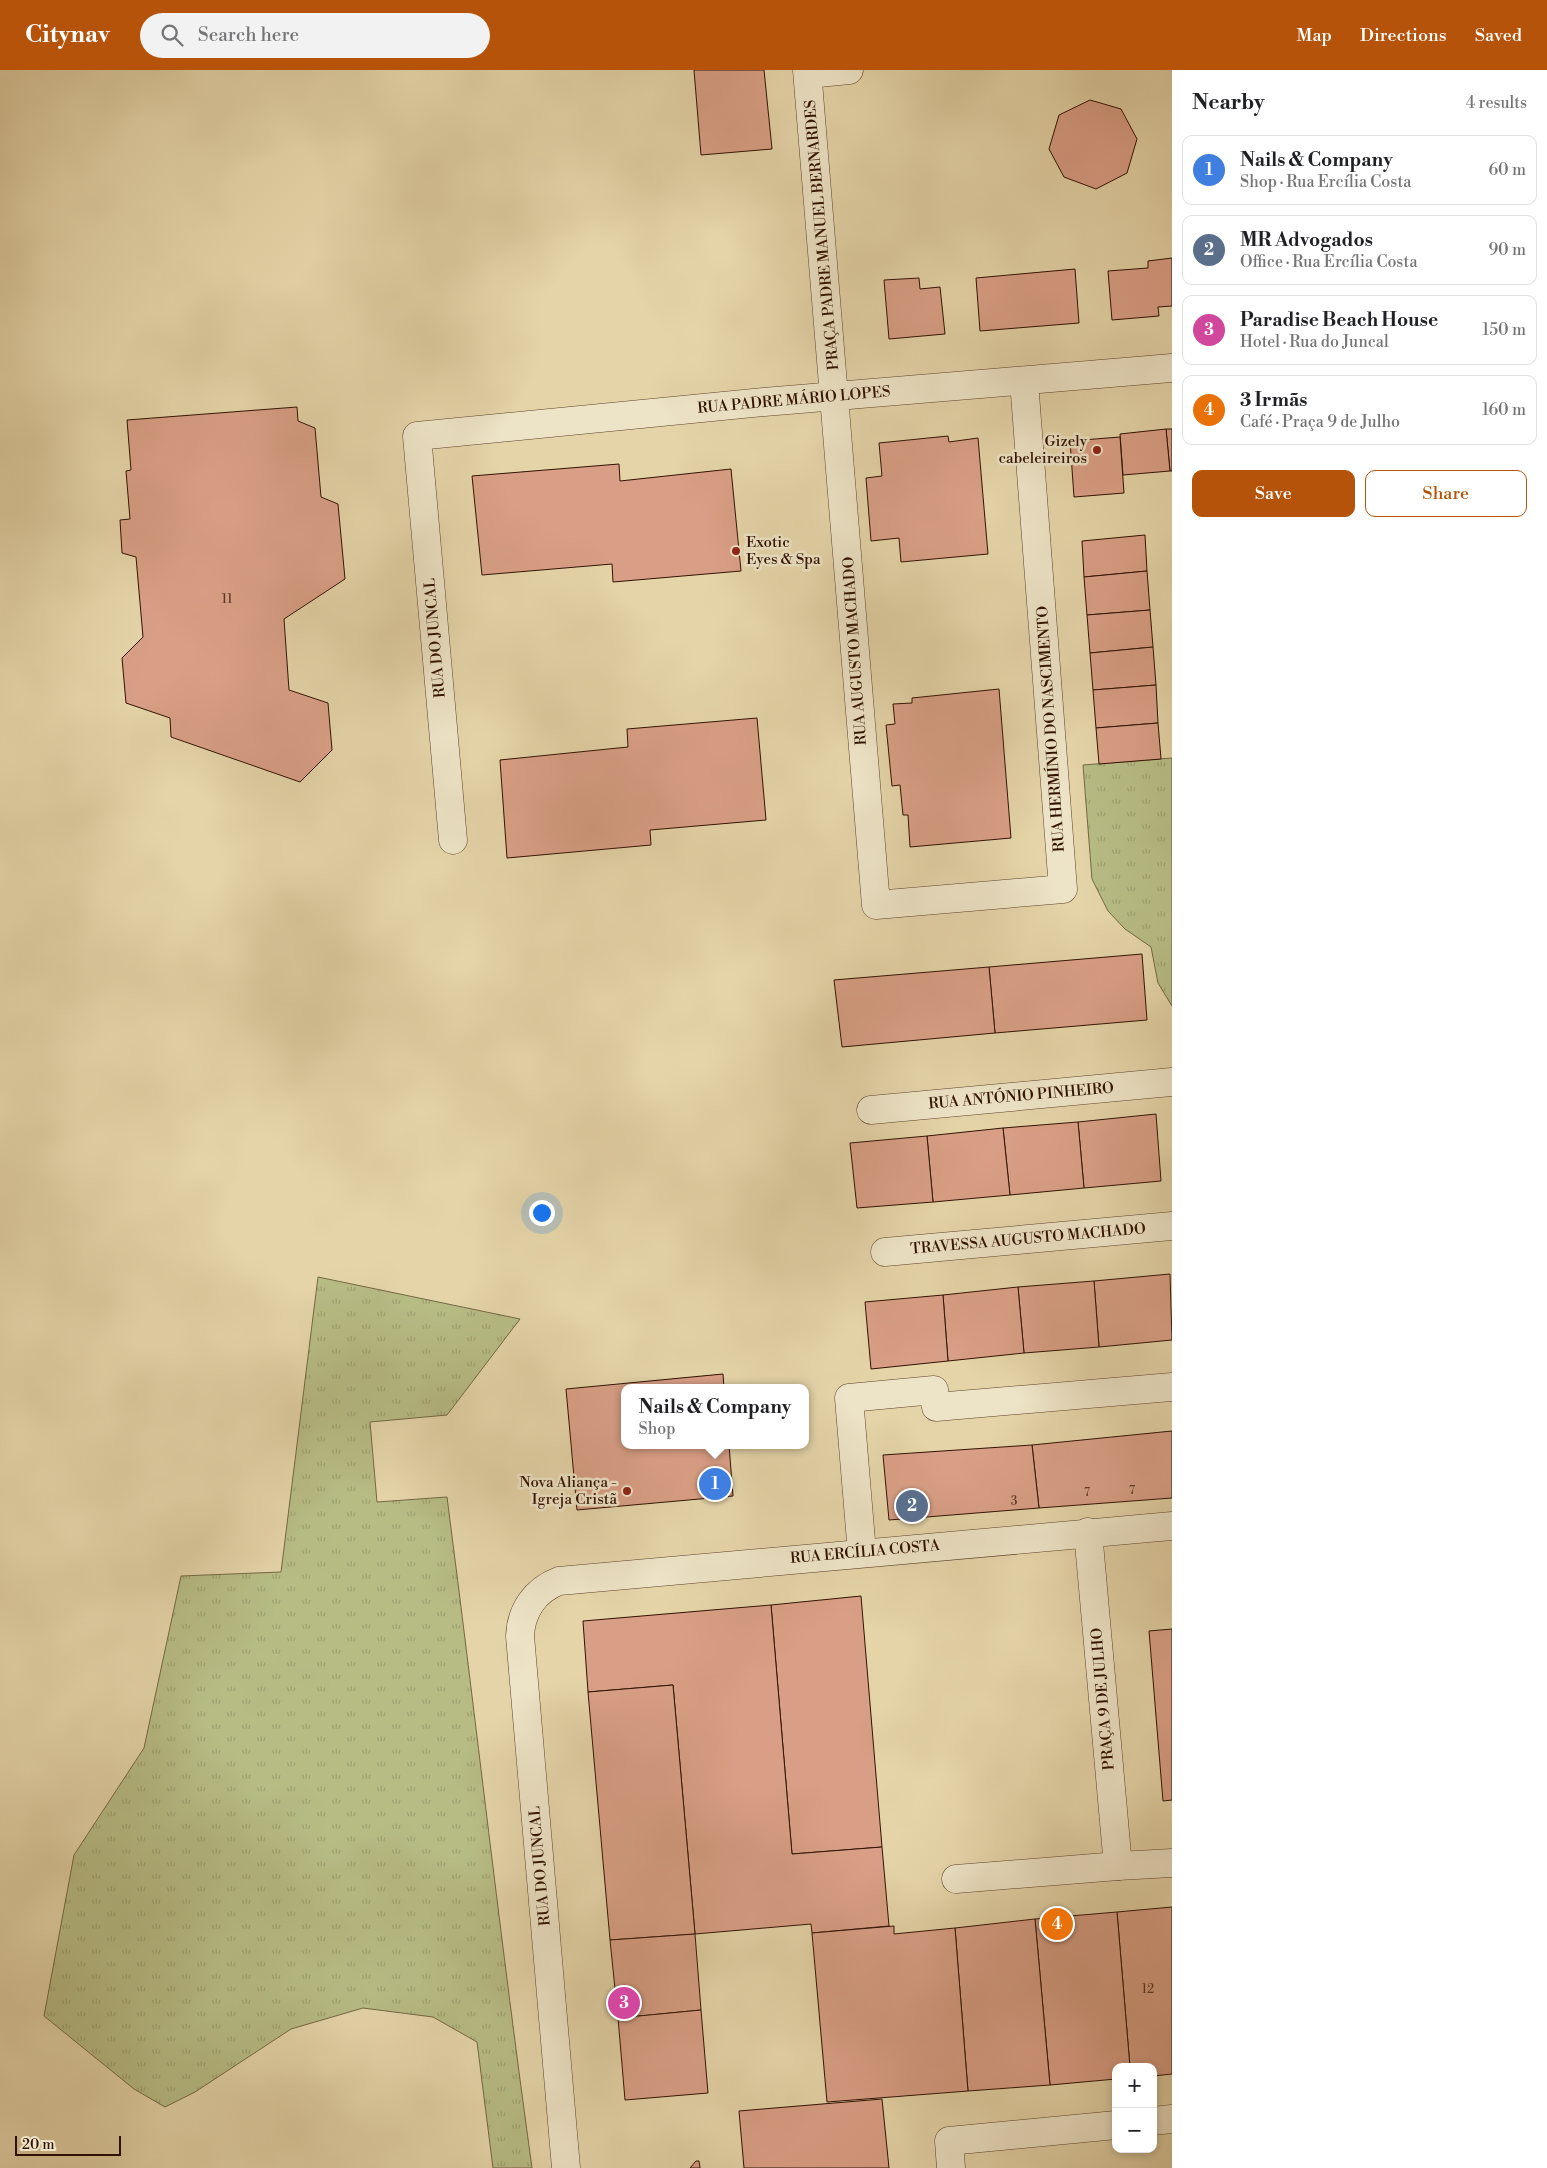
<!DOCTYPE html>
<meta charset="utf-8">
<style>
body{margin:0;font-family:"Libre Bodoni",serif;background:#f2f2f2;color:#202124}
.controls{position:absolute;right:15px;bottom:15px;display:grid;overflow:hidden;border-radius:10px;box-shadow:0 2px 8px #0003}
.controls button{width:45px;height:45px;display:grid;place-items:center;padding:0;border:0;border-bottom:1px solid #e0e0e0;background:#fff;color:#202124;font:25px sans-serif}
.scale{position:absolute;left:15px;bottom:12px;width:106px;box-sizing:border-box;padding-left:5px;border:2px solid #311201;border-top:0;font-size:14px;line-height:18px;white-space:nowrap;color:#311201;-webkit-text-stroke:4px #ede3c6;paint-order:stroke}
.you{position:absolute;left:541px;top:1142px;width:18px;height:18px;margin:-12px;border:4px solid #fff;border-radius:50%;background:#1a73e8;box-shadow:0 0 0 8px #1a73e833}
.badge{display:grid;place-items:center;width:32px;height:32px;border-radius:50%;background:#b45309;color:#fff;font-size:16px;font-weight:700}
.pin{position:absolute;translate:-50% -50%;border:2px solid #fff;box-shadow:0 1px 5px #0006}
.popup{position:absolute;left:621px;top:1314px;width:188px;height:65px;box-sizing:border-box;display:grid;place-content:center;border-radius:10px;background:#fff;filter:drop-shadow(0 1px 4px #0005);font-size:16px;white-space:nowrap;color:#757577}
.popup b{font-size:19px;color:#202124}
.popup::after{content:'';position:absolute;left:50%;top:100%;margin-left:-10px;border:10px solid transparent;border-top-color:#fff}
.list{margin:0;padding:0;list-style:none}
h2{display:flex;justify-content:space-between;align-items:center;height:65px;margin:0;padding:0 20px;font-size:21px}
h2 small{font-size:16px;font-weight:400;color:#757577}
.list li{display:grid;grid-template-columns:32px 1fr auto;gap:15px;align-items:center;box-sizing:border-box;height:70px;margin:0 10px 10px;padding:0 10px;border:1px solid #e0e0e0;border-radius:10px}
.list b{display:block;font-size:19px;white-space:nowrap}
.list p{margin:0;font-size:16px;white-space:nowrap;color:#757577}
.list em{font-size:16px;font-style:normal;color:#757577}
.actions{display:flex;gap:10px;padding:15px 20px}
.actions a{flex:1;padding:11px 0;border:1px solid #b45309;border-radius:10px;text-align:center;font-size:18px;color:#b45309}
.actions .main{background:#b45309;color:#fff}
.icon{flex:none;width:28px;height:28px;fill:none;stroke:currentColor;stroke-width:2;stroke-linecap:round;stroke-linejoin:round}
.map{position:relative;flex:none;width:1172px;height:2098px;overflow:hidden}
header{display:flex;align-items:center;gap:30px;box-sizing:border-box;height:70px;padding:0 25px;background:#b45309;color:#fff}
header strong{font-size:24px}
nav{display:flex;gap:28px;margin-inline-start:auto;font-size:18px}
.search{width:350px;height:45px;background:#f2f2f2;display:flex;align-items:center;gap:12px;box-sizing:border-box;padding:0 18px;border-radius:28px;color:#757577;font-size:19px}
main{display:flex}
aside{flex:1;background:#fff}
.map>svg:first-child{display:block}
.grass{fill:url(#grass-tufts);stroke:#746743}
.building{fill:#d99f86;stroke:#311201}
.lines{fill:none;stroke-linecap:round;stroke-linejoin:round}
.minor-casing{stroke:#5e422b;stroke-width:29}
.minor{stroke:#ede3c6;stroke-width:28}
.poi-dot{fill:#8f2418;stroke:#ede3c6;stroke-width:2}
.labels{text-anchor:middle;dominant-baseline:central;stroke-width:5;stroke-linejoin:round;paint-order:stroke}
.number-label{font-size:12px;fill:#5b3522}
.street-label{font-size:15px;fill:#311201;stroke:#ede3c6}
.poi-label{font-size:15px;fill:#311201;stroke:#ede3c6;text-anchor:end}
</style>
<header>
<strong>Citynav</strong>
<div class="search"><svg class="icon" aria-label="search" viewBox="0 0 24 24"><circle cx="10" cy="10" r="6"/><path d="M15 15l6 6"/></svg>Search here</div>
<nav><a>Map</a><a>Directions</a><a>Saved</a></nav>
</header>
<main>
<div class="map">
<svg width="1172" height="2098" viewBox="0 0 1172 2098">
<defs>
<pattern id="grass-tufts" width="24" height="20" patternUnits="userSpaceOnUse" patternTransform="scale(1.25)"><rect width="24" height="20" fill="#b7bc85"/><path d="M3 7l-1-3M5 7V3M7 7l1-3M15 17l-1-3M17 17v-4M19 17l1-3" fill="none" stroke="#9ea171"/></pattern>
</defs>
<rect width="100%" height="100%" fill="#e4d4a8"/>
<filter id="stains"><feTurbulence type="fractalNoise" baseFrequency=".004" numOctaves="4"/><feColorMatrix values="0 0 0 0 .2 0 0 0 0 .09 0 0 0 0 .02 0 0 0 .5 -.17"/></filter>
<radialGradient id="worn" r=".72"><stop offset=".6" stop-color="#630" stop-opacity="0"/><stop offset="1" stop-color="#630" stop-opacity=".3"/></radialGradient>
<g class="grass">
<path d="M1172,688V936L1158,913L1151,877L1125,859L1108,841L1092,809L1083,695Z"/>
<path d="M318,1207L520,1249L447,1345L370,1352L377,1432L447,1427C476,1650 501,1875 532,2098H493L477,1972L433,1947L363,1938L291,1959L195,2022L165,2037L134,2019L44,1946L74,1785L144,1678L181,1506L281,1502Z"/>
</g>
<g class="building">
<path d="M694,0H764L772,79L701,85Z"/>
<path d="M1090,30L1121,39L1137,69L1127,103L1096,119L1064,107L1049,79L1059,45Z"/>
<path d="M1172,188V236L1158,237L1159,246L1112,250L1108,201L1148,198V191Z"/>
<path d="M1075,199L1079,253L980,261L976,208Z"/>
<path d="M919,208L920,219L940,217L945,264L889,269L884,210Z"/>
<path d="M297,337L298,351L315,358L321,427L338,434L345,509L284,549L289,620L328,633L332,680L300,712L171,667L170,648L126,633L122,588L143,567L136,487L122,483L120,450L130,449L126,401L131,400L127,350Z"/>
<path d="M1166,359H1172V401H1170Z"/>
<path d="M1166,359L1170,401L1123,405L1120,364Z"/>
<path d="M948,366L949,372L978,368L988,484L901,492L899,468L871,471L866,408L882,406L879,373Z"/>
<path d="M1120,367L1124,423L1074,427L1070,371Z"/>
<path d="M619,394L620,411L731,399L741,501L613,512L612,494L482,505L472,406Z"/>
<path d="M1145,465L1147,501L1084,507L1082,471Z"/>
<path d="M1147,501L1150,540L1087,545L1084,507Z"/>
<path d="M1150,540L1153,577L1090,583L1087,545Z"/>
<path d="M1153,577L1156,615L1093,620L1090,583Z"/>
<path d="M1156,615L1158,653L1096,658L1093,620Z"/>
<path d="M999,619L1011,768L910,777L908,745H903L900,715L892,716L886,655L895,654L893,634L912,633V628Z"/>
<path d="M757,648L766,750L650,760L651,775L507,788L500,690L628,677L627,659Z"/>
<path d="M1158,653L1161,689L1099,694L1096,658Z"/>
<path d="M1142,884L1147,950L995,963L989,897Z"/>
<path d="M989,897L995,963L842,977L834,910Z"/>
<path d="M1156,1044L1161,1111L1084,1118L1078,1052Z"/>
<path d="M1078,1052L1084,1118L1010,1125L1003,1058Z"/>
<path d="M1003,1058L1010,1125L933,1132L927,1066Z"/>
<path d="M927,1066L933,1132L857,1138L850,1073Z"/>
<path d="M1170,1204L1172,1270L1099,1277L1094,1211Z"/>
<path d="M1094,1211L1099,1277L1024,1283L1018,1217Z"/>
<path d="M1018,1217L1024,1283L948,1291L943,1225Z"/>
<path d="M943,1225L948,1291L871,1299L865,1232Z"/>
<path d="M723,1304L724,1318H625V1375H729L733,1426L577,1440L566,1319Z"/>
<path d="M1172,1361V1428L1039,1438L1032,1375Z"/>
<path d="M1032,1375L1039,1438L889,1450L883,1385Z"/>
<path d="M861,1526L882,1777L792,1784L771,1535Z"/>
<path d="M771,1535L792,1784L882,1777L889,1856L812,1863L811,1854L695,1864L673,1615L588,1622L583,1551Z"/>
<path d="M1172,1559V1730L1163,1731L1149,1561Z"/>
<path d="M673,1615L695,1864L610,1870L588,1622Z"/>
<path d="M1172,1837V2004L1153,2006V1997H1130L1117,1842Z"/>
<path d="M1117,1842L1130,1997H1116V2009L1050,2015L1035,1849Z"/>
<path d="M1035,1849L1050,2015L968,2021L955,1858Z"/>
<path d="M894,1856V1864L955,1858L968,2021L827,2032L812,1863Z"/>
<path d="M695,1864L701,1940L618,1948L610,1870Z"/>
<path d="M701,1940L708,2023L625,2030L618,1948Z"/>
<path d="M882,2029L889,2098H744L739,2041Z"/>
<path d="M696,2091H699L700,2098H690Z"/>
</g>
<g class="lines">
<defs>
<g id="minor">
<path d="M807,0L876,835L1063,819L1024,311"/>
<path d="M808,4L849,0"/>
<path d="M453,770L417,366L764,332L1172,298"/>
<path d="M871,1040L1172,1012"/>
<path d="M885,1182L1172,1156"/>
<path d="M1088,1462L1118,1796L1172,1793"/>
<path d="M862,1483L849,1328L934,1320L936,1337L1172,1317"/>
<path d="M956,1809L1118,1796"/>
<path d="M1153,2051L1172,2049"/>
<path d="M566,2098L520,1566C521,1541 535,1520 559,1511L1172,1456"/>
<path d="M951,2098L949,2071L1116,2055"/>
</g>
</defs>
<use href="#minor" class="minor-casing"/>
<use href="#minor" class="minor"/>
</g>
<g class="poi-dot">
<circle cx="1097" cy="380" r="5"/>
<circle cx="736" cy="481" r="5"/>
<circle cx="627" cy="1421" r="5"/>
</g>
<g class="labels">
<g class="number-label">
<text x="227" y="529">11</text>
<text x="1132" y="1420">7</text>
<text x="1087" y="1422">7</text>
<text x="1014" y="1431">3</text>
<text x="1148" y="1919">12</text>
</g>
<g class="street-label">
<text transform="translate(822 165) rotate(-95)">PRAÇA PADRE MANUEL BERNARDES</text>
<text transform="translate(794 330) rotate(-5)">RUA PADRE MÁRIO LOPES</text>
<text transform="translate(435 568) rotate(-95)">RUA DO JUNCAL</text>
<text transform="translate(855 581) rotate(-94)">RUA AUGUSTO MACHADO</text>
<text transform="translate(1051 659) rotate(-94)">RUA HERMÍNIO DO NASCIMENTO</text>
<text transform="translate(1021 1026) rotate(-5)">RUA ANTÓNIO PINHEIRO</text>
<text transform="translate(1028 1169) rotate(-5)">TRAVESSA AUGUSTO MACHADO</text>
<text transform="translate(865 1482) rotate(-5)">RUA ERCÍLIA COSTA</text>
<text transform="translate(1103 1629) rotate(-95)">PRAÇA 9 DE JULHO</text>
<text transform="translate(540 1796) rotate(-95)">RUA DO JUNCAL</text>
</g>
<g class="poi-label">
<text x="1087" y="371">Gizely<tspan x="1087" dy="17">cabeleireiros</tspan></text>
<text x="746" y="472" text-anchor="start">Exotic<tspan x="746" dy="17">Eyes &amp; Spa</tspan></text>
<text x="617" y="1412">Nova Aliança -<tspan x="617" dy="17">Igreja Cristã</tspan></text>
</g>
</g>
<rect width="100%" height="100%" filter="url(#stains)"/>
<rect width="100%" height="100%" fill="url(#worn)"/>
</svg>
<div class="controls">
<button>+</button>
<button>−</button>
</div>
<div class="scale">20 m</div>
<div class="you"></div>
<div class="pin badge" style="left:715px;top:1414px;background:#3f7fe0">1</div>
<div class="popup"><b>Nails &amp; Company</b>Shop</div>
<div class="pin badge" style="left:912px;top:1436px;background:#5c6f8a">2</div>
<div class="pin badge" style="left:624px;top:1933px;background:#d1479c">3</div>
<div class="pin badge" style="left:1057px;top:1854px;background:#e8710a">4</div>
</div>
<aside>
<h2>Nearby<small>4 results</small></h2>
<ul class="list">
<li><span class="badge" style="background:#3f7fe0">1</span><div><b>Nails &amp; Company</b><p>Shop · Rua Ercília Costa</p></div><em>60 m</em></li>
<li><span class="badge" style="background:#5c6f8a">2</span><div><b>MR Advogados</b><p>Office · Rua Ercília Costa</p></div><em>90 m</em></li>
<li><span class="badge" style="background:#d1479c">3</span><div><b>Paradise Beach House</b><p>Hotel · Rua do Juncal</p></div><em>150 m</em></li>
<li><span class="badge" style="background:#e8710a">4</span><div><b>3 Irmãs</b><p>Café · Praça 9 de Julho</p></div><em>160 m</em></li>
</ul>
<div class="actions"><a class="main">Save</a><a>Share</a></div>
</aside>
</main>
